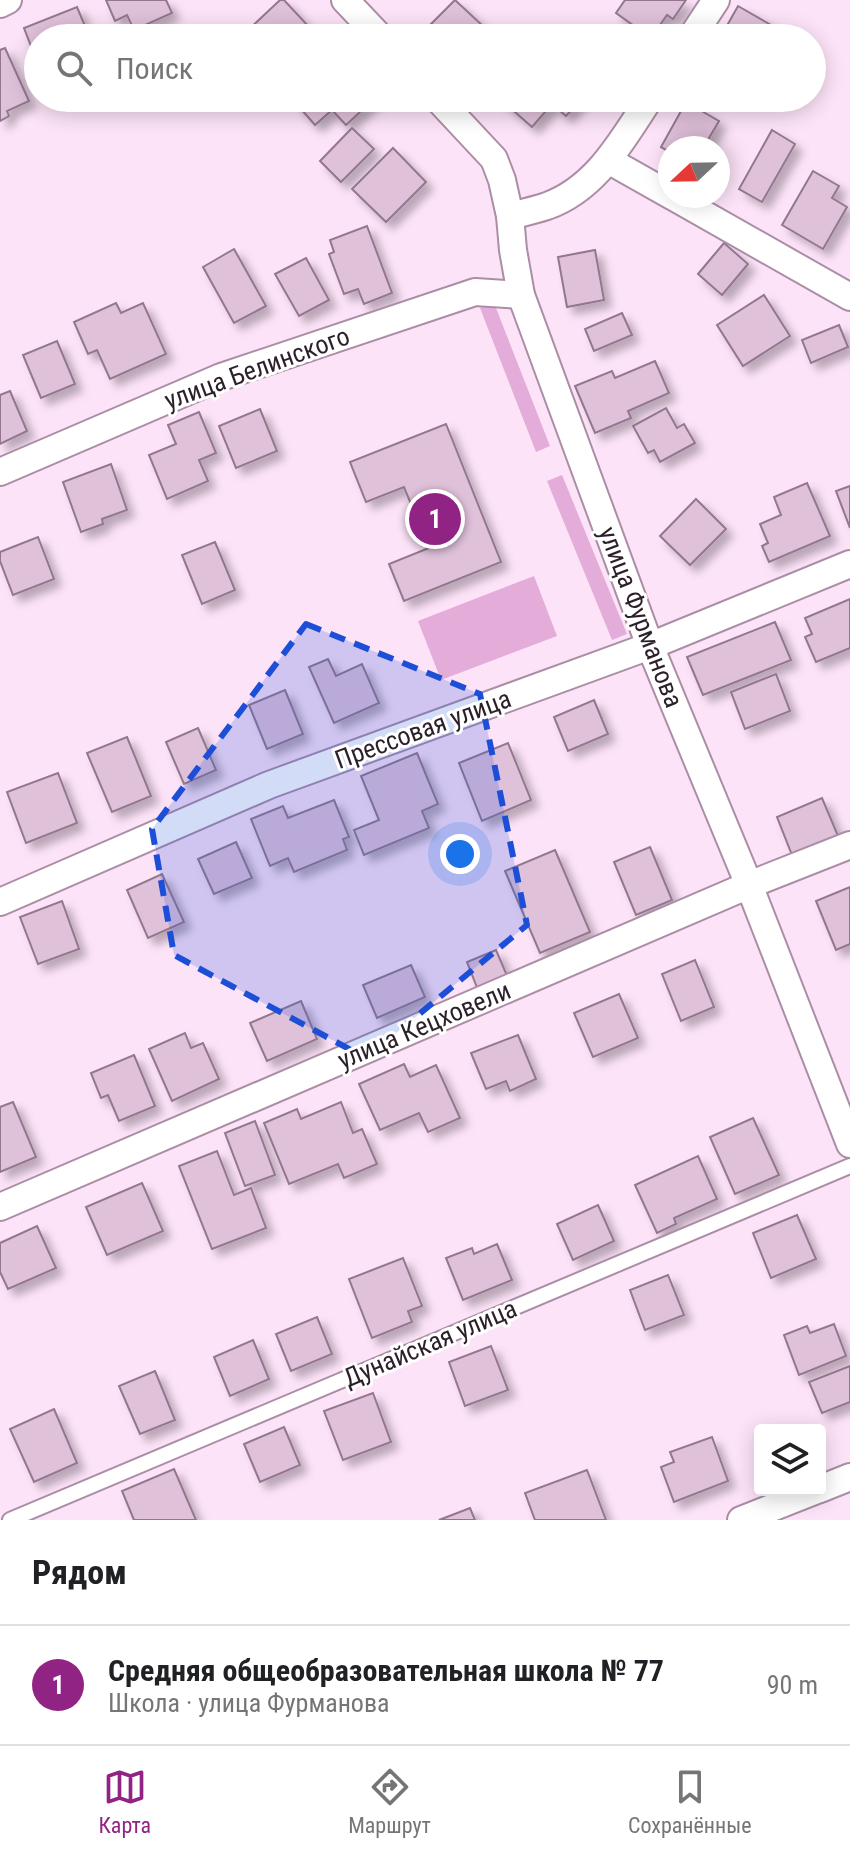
<!DOCTYPE html>
<html lang="ru">
<meta charset="utf-8">
<style>
body{margin:0;font-family:"Roboto Condensed",sans-serif;background:#f6f6f6;color:#202124}
.controls{position:absolute;right:24px;bottom:24px;display:grid;overflow:hidden;border-radius:8px;box-shadow:0 4px 20px #0003}
.controls button{width:72px;height:72px;display:grid;place-items:center;padding:0;border:0;border-bottom:2px solid #e0e0e0;background:#fff;color:#202124;font:40px sans-serif}
.compass{position:absolute;left:658px;top:136px;width:72px;height:72px;border-radius:50%;background:#fff;box-shadow:0 4px 20px #0003;rotate:248deg}
.you{position:absolute;left:460px;top:854px;width:28px;height:28px;margin:-20px;border:6px solid #fff;border-radius:50%;background:#1a73e8;box-shadow:0 0 0 12px #1a73e833}
.badge{display:grid;place-items:center;width:52px;height:52px;border-radius:50%;background:#912385;color:#fff;font-size:26px;font-weight:700}
.pin{position:absolute;translate:-50% -50%;border:4px solid #fff;box-shadow:0 2px 8px #0006}
.list{margin:0;padding:0;list-style:none}
h2{display:flex;justify-content:space-between;align-items:center;height:104px;margin:0;padding:0 32px;font-size:34px}
h2 small{font-size:26px;font-weight:400;color:#757577}
.list li{display:grid;grid-template-columns:52px 1fr auto;gap:24px;align-items:center;box-sizing:border-box;height:120px;padding:0 32px;border-top:2px solid #e0e0e0}
.list b{display:block;font-size:30px;white-space:nowrap}
.list p{margin:0;font-size:26px;white-space:nowrap;color:#757577}
.list em{font-size:26px;font-style:normal;color:#757577}
.icon{flex:none;width:44px;height:44px;fill:none;stroke:currentColor;stroke-width:2;stroke-linecap:round;stroke-linejoin:round}
.map{position:relative;flex:none;width:850px;height:1520px;overflow:hidden}
.search{position:absolute;background:#fff;box-shadow:0 4px 20px #0003;left:24px;right:24px;top:24px;height:88px;display:flex;align-items:center;gap:20px;box-sizing:border-box;padding:0 28px;border-radius:44px;color:#757577;font-size:30px}
.sheet{height:224px;background:#fff}
nav{display:flex;justify-content:space-around;align-items:center;box-sizing:border-box;height:112px;border-top:2px solid #e0e0e0;background:#fff;font-size:22px;color:#757577}
nav a{display:grid;justify-items:center;gap:4px}
nav .on{color:#912385}
.map>svg:first-child{display:block}
.green{fill:#e4acd9}
.building{fill:#e0c1da;stroke:#93778e;stroke-width:2;filter:url(#shadow)}
.lines{fill:none;stroke-linecap:round;stroke-linejoin:round}
.service-casing{stroke:#ab8ea5;stroke-width:18}
.minor-casing{stroke:#ab8ea5;stroke-width:30}
.service{stroke:#fff;stroke-width:14}
.minor{stroke:#fff;stroke-width:26}
.marked{fill:#1d4ed8;fill-opacity:0.2;stroke:#1d4ed8;stroke-width:6;stroke-dasharray:16 10;stroke-linejoin:round}
.labels{text-anchor:middle;dominant-baseline:central;stroke-width:6;stroke-linejoin:round;paint-order:stroke}
.street-label{font-size:26px;fill:#2b1f29;stroke:#fff}
</style>
<div class="map">
<svg width="850" height="1520" viewBox="0 0 850 1520">
<defs>
<filter id="shadow"><feDropShadow dx="7" dy="7" stdDeviation="4" flood-color="#0004"/></filter>
</defs>
<rect width="100%" height="100%" fill="#fde3f8"/>
<g class="green">
<path d="M494,303L550,446L536,452L480,308Z"/>
<path d="M562,475L627,634L612,640L547,481Z"/>
<path d="M534,576L557,636L441,680L418,621Z"/>
</g>
<g class="building">
<path d="M106,0H166L172,13L134,30L127,15L115,21Z"/>
<path d="M280,0H284L310,28L300,38H252L246,32Z"/>
<path d="M455,0L484,27L473,38H431L424,31Z"/>
<path d="M625,0H686L673,19L667,15L651,38L616,13Z"/>
<path d="M738,6L785,33L782,38H720Z"/>
<path d="M77,7L90,38H38V59H36L24,28Z"/>
<path d="M5,48L29,101L7,111L9,116L0,121V50Z"/>
<path d="M297,98H375L346,125L332,110L315,125L294,101Z"/>
<path d="M499,98H582L566,116L552,104L532,127Z"/>
<path d="M686,102L719,121L703,148H670V152L661,147Z"/>
<path d="M352,128L374,149L341,182L320,161Z"/>
<path d="M772,130L795,144L762,202L739,189Z"/>
<path d="M393,148L426,182L386,222L352,189Z"/>
<path d="M813,171L839,186L832,198L847,207L823,249L782,225Z"/>
<path d="M367,226L392,293L364,304L358,289L344,294L329,254L334,252L330,240Z"/>
<path d="M724,243L748,264L722,295L698,274Z"/>
<path d="M234,249L266,306L234,323L203,267Z"/>
<path d="M595,250L604,300L567,307L558,257Z"/>
<path d="M306,258L329,300L299,316L275,274Z"/>
<path d="M764,295L790,336L743,366L717,325Z"/>
<path d="M116,303L121,313L143,303L166,354L110,379L97,350L88,354L74,322Z"/>
<path d="M622,313L632,335L594,351L585,329Z"/>
<path d="M839,325L848,347L811,363L802,340Z"/>
<path d="M57,341L75,384L41,398L23,355Z"/>
<path d="M655,361L669,393L628,411L631,418L595,433L575,386L612,371L615,378Z"/>
<path d="M10,391L27,431L0,444V395Z"/>
<path d="M666,408L677,428L684,424L695,443L660,462L654,450L648,453L633,426Z"/>
<path d="M260,409L277,451L236,468L219,426Z"/>
<path d="M199,412L216,453L199,460L208,481L167,499L149,455L176,444L168,425Z"/>
<path d="M446,424L501,562L404,601L389,564L429,548L404,487L366,502L350,462Z"/>
<path d="M111,464L127,510L102,519L103,524L81,532L63,482Z"/>
<path d="M807,483L830,536L769,562L762,546L768,543L760,524L781,515L774,497Z"/>
<path d="M850,486V528L836,491Z"/>
<path d="M696,499L726,529L690,565L660,536Z"/>
<path d="M38,537L54,579L13,595L0,561V552Z"/>
<path d="M215,542L235,590L202,604L182,555Z"/>
<path d="M850,599V648L816,662L805,637L812,634L805,618Z"/>
<path d="M775,622L791,660L703,695L687,657Z"/>
<path d="M328,659L336,676L362,664L379,703L334,723L309,667Z"/>
<path d="M776,674L790,711L745,729L731,692Z"/>
<path d="M285,690L303,734L267,749L249,705Z"/>
<path d="M594,700L608,734L568,751L554,717Z"/>
<path d="M198,728L216,770L184,784L166,742Z"/>
<path d="M127,737L151,796L112,812L87,753Z"/>
<path d="M508,743L531,800L482,821L459,763Z"/>
<path d="M417,753L438,804L422,811L429,828L364,855L354,830L379,820L361,776Z"/>
<path d="M58,773L77,823L26,843L7,792Z"/>
<path d="M822,798L838,836L792,855L777,817Z"/>
<path d="M334,800L349,837L343,839L347,850L294,872L288,858L270,866L251,819L283,806L288,818Z"/>
<path d="M236,842L252,878L214,894L198,859Z"/>
<path d="M650,847L672,900L636,915L614,862Z"/>
<path d="M555,850L590,932L540,953L505,871Z"/>
<path d="M162,874L184,922L148,938L127,890Z"/>
<path d="M850,887V944L836,950L816,901Z"/>
<path d="M62,901L79,949L38,964L20,917Z"/>
<path d="M496,950L508,978L478,990L467,962Z"/>
<path d="M695,960L714,1007L681,1021L662,974Z"/>
<path d="M411,965L425,997L377,1018L363,985Z"/>
<path d="M619,994L638,1038L593,1057L574,1013Z"/>
<path d="M301,1001L317,1039L267,1061L250,1023Z"/>
<path d="M185,1033L191,1048L203,1043L219,1079L172,1101L149,1049Z"/>
<path d="M518,1035L536,1079L510,1091L506,1081L486,1089L471,1053Z"/>
<path d="M134,1055L155,1106L119,1121L108,1095L101,1098L91,1073Z"/>
<path d="M404,1064L410,1077L436,1065L460,1118L428,1132L419,1113L380,1130L359,1084Z"/>
<path d="M13,1102L36,1157L0,1172V1107Z"/>
<path d="M341,1102L353,1133L362,1129L377,1164L344,1178L338,1164L289,1184L264,1123L297,1109L301,1119Z"/>
<path d="M753,1118L779,1175L735,1194L710,1137Z"/>
<path d="M255,1121L275,1175L245,1186L225,1133Z"/>
<path d="M217,1151L234,1195L251,1188L266,1228L212,1249L179,1166Z"/>
<path d="M698,1156L717,1199L674,1218L676,1224L657,1233L635,1185Z"/>
<path d="M142,1183L163,1231L107,1255L86,1207Z"/>
<path d="M598,1205L614,1241L573,1260L557,1224Z"/>
<path d="M797,1215L816,1259L771,1278L753,1233Z"/>
<path d="M37,1226L56,1268L8,1289L0,1272V1243Z"/>
<path d="M497,1244L512,1280L463,1300L446,1258L472,1248L474,1254Z"/>
<path d="M403,1258L422,1306L408,1311L412,1322L372,1338L349,1279Z"/>
<path d="M668,1275L684,1315L645,1330L630,1290Z"/>
<path d="M317,1317L332,1354L291,1371L276,1334Z"/>
<path d="M834,1324L846,1356L799,1375L784,1335L807,1326L810,1333Z"/>
<path d="M253,1340L269,1379L230,1396L214,1357Z"/>
<path d="M491,1346L508,1390L465,1406L449,1362Z"/>
<path d="M850,1366V1402L822,1413L809,1382Z"/>
<path d="M155,1371L175,1420L140,1434L119,1386Z"/>
<path d="M373,1393L391,1442L343,1460L324,1411Z"/>
<path d="M54,1409L77,1463L34,1482L10,1429Z"/>
<path d="M284,1427L300,1465L260,1482L244,1444Z"/>
<path d="M712,1437L728,1481L674,1502L661,1467L674,1462L670,1452Z"/>
<path d="M174,1469L196,1520H134L122,1491Z"/>
<path d="M587,1470L606,1520H535L525,1493Z"/>
<path d="M470,1508L475,1520H439Z"/>
</g>
<g class="lines">
<defs>
<path id="service" d="M10,1520L850,1166"/>
<g id="minor">
<path d="M345,0L381,38"/>
<path d="M0,4L8,0"/>
<path d="M691,38L716,0"/>
<path d="M437,98L494,159L502,180L510,216L513,250L521,295L650,646L749,885L850,1144"/>
<path d="M608,160L670,195"/>
<path d="M672,196L850,297"/>
<path d="M510,216C522,213 535,210 547,206C597,188 622,140 650,98"/>
<path d="M0,472L221,377L475,292L521,295"/>
<path d="M0,902L269,785L650,646L850,564"/>
<path d="M0,1207L749,885L850,845"/>
<path d="M820,1489L850,1477"/>
<path d="M741,1520L817,1490"/>
</g>
</defs>
<use href="#service" class="service-casing"/>
<use href="#minor" class="minor-casing"/>
<use href="#service" class="service"/>
<use href="#minor" class="minor"/>
</g>
<path class="marked" d="M306,624L480,694L527,925L366,1058L174,955L152,829Z"/>
<g class="labels">
<g class="street-label">
<text transform="translate(257 368) rotate(-20)">улица Белинского</text>
<text transform="translate(641 617) rotate(69)">улица Фурманова</text>
<text transform="translate(423 729) rotate(-20)">Прессовая улица</text>
<text transform="translate(424 1025) rotate(-23)">улица Кецховели</text>
<text transform="translate(430 1343) rotate(-23)">Дунайская улица</text>
</g>
</g>
</svg>
<div class="controls">
<button><svg class="icon" aria-label="layers" viewBox="0 0 24 24"><path d="M12 4l9 5-9 5-9-5zM3 14l9 5 9-5"/></svg></button>
</div>
<svg class="compass" viewBox="-18 -18 36 36"><path d="M0-13l5 13h-10z" fill="#e53935"/><path d="M0 13l5-13h-10z" fill="#757577"/></svg>
<div class="you"></div>
<div class="pin badge" style="left:435px;top:519px">1</div>
<div class="search"><svg class="icon" aria-label="search" viewBox="0 0 24 24"><circle cx="10" cy="10" r="6"/><path d="M15 15l6 6"/></svg>Поиск</div>
</div>
<section class="sheet">
<h2>Рядом<small></small></h2>
<ul class="list">
<li><span class="badge">1</span><div><b>Средняя общеобразовательная школа № 77</b><p>Школа · улица Фурманова</p></div><em>90 m</em></li>
</ul>
</section>
<nav>
<a class="on"><svg class="icon" aria-label="map" viewBox="0 0 24 24"><path d="M3 6l6-2 6 2 6-2v14l-6 2-6-2-6 2zM9 4v14M15 6v14"/></svg>Карта</a>
<a><svg class="icon" aria-label="directions" viewBox="0 0 24 24"><path d="M12 3l9 9-9 9-9-9zM9 14v-3h6M13 9l2 2-2 2"/></svg>Маршрут</a>
<a><svg class="icon" aria-label="saved" viewBox="0 0 24 24"><path d="M7 4h10v16l-5-4-5 4z"/></svg>Сохранённые</a>
</nav>
